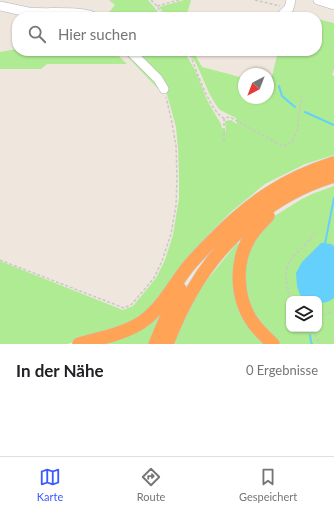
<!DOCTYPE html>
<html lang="de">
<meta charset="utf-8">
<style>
body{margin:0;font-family:Lato,sans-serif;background:#f6f6f6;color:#202124}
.controls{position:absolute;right:12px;bottom:12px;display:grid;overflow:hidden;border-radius:8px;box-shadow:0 1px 3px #0004}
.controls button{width:36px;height:36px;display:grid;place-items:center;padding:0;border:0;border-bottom:1px solid #e0e0e0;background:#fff;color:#202124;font:20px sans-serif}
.compass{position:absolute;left:238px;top:68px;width:36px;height:36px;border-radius:50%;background:#fff;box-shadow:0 1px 3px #0004;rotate:222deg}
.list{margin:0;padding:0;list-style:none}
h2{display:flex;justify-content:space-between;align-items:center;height:52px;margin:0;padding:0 16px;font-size:17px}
h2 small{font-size:13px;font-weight:400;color:#757577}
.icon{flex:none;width:22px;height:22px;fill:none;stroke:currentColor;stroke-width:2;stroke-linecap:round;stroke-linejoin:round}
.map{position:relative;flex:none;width:334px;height:344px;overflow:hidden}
.search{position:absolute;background:#fff;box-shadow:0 1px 3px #0004;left:12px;right:12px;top:12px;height:44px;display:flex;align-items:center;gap:10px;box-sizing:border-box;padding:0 14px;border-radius:16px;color:#757577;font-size:15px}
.sheet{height:112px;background:#fff}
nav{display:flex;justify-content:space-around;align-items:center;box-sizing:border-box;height:56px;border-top:1px solid #e0e0e0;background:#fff;font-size:11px;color:#757577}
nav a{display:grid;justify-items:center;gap:2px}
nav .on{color:#395aff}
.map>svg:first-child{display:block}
.green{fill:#afeb93;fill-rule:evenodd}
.water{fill:#65d0fc}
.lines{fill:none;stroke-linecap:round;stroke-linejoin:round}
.stream{stroke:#65d0fc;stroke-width:2}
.minor-casing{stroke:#b1b3c1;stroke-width:10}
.highway-casing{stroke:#c8c8c8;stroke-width:14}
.path{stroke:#c8c8c8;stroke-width:1.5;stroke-dasharray:3 2;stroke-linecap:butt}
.minor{stroke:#fff;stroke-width:9}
.highway{stroke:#ffa457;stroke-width:13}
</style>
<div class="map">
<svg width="334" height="344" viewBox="0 0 334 344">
<rect width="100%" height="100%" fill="#efe7dd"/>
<g class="green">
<path d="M109,0H148L154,7L162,17H105L115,5Z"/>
<path d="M184,0H191L186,17H167L159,7Z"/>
<path d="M317,19L334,23V69L332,75L334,76V155L305,164L265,184L231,212L210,233L194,252L151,311L120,329L67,344H0V261L123,310L133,306L156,278L165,260L173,235L179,198V177L178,148L176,127L166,91L132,51H184L196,72L208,102L221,124L222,128L226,131L225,121L231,120L237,124L236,118L220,110L216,105L209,93L197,65L188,51H193L202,67L244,78V98H268V85H270L278,51H317Z"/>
<path d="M17,49V51H114L127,64H47L41,69H0V52Z"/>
<path d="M122,51H127L159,83L164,95Z"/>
<path d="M334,186V344H278L259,325L244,291L248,248L273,217L302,199L312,194ZM289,299H319V329H289Z"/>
<path d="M237,243L241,245L236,271L268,344H174L181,326L199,290Z"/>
<path d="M163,310L148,344H91Z"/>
</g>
<path class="water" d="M321,243L331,244L334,246V298C329,302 325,303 319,303V299H305L300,295L297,286L296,273L302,262Z"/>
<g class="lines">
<g class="stream">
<path d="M279,86L282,96L295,107"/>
<path d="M305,112L334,125"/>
<path d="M325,244L334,198"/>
<path d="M310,335L311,342L312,344"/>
</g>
<defs>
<g id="minor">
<path d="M318,0L334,5"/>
<path d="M0,6C9,8 19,10 28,12C43,14 83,10 94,17"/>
<path d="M280,17L289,8L291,0"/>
<path d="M130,51L158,79L164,89"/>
</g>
<g id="highway">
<path d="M268,216C261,223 255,229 250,237C234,263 236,300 254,324C259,331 267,338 273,344"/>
<path d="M79,344C101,338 124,334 142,322C162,308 173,286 187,268C195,258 203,250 212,241C249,203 283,179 334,163"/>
<path d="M155,344L170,309L180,289"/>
<path d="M167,344C174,326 182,308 192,291C223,237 274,194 334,176"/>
</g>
</defs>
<use href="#minor" class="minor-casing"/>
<use href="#highway" class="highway-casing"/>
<g class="path">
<path d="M151,0L157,6L164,17"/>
<path d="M255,0L280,6"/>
<path d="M157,6L179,0"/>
<path d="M187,51L191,57C196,69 211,114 224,118C226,118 228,117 230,117L282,146L292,142L297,130L302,96"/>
<path d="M224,118V141"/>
<path d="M0,260L124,308L132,304L154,278L162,261L171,234L176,206L177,178L176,146L172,123L166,97"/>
<path d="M291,299C287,290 284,275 288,265C291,257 299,251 305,245C308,241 312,237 315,233"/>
<path d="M319,315H324L334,311"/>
<path d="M315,329L316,337L320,344"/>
</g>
<use href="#minor" class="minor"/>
<use href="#highway" class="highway"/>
</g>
</svg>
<div class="controls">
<button><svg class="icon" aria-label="layers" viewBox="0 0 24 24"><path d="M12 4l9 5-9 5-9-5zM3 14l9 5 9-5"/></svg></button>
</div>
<svg class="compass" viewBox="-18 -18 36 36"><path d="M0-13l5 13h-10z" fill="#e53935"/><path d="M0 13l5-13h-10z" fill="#757577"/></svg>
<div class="search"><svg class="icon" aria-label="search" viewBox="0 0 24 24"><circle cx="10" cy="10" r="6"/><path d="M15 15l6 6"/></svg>Hier suchen</div>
</div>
<section class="sheet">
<h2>In der Nähe<small>0 Ergebnisse</small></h2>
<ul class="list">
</ul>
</section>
<nav>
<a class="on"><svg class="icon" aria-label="map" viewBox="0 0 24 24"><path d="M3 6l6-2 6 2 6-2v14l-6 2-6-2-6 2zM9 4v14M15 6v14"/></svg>Karte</a>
<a><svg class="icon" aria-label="directions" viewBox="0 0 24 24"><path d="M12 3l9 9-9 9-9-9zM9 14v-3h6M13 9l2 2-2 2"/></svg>Route</a>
<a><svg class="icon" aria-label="saved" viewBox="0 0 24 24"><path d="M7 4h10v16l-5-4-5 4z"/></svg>Gespeichert</a>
</nav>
